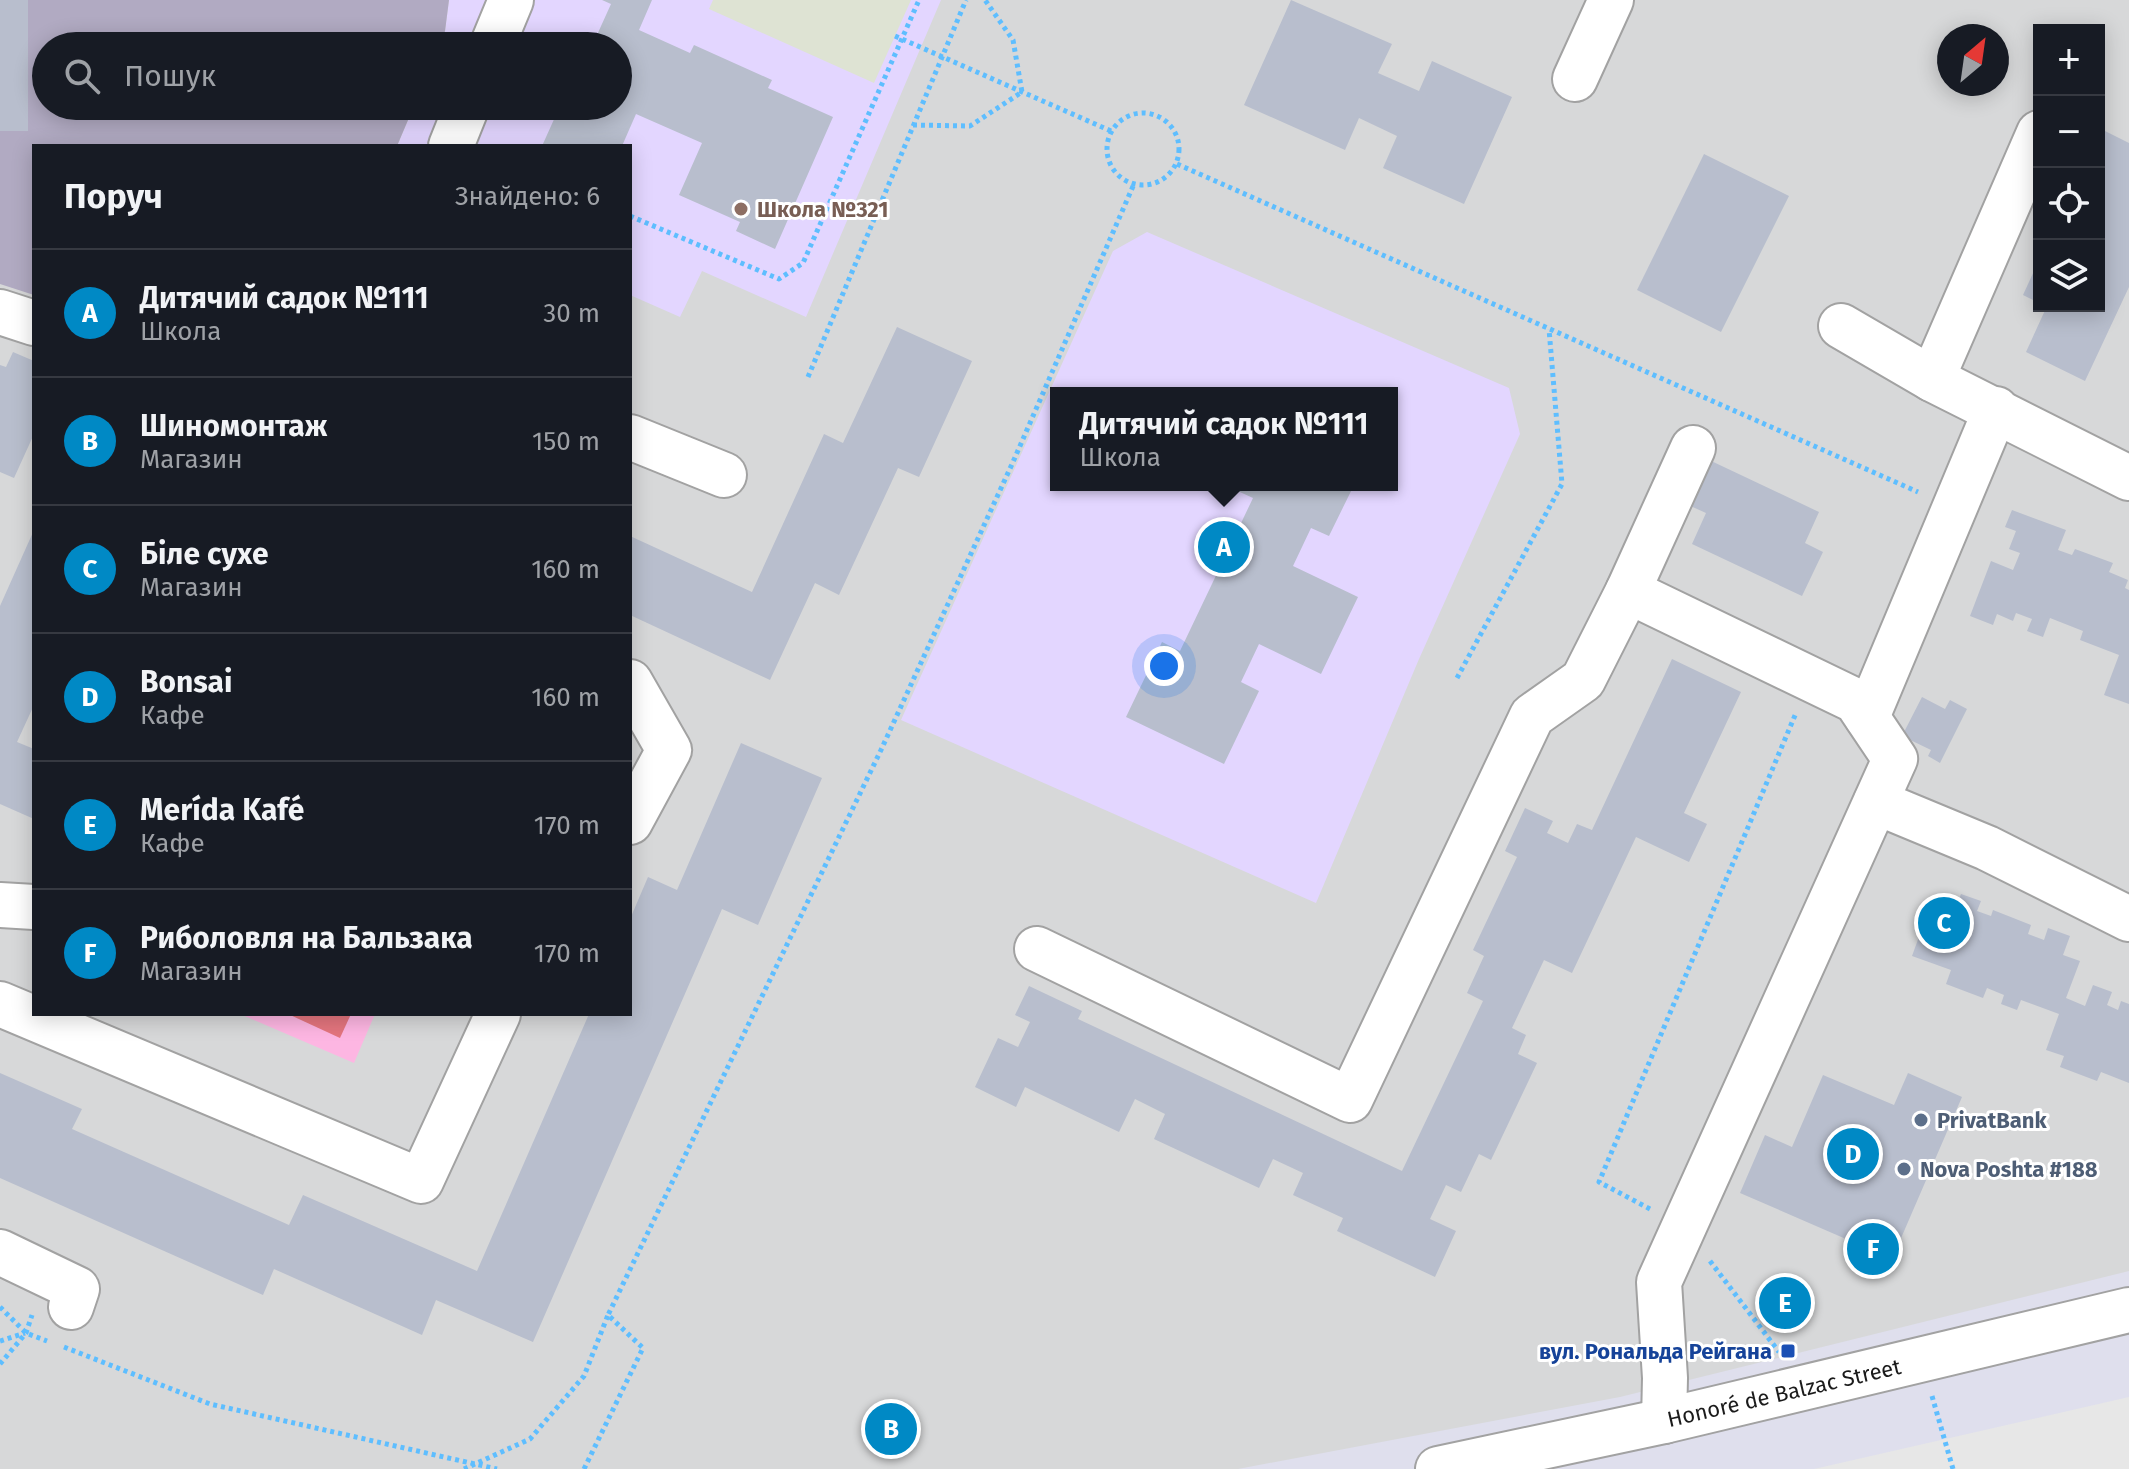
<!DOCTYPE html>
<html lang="uk">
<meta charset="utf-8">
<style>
body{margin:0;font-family:"Fira Sans",sans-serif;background:#20242c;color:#f1f3f6}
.controls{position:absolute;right:24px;top:24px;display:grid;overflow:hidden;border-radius:0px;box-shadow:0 4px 20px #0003}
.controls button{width:72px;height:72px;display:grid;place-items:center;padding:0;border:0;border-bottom:2px solid #363941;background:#171b24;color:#f1f3f6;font:40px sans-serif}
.compass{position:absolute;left:1937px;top:24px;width:72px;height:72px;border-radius:50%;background:#171b24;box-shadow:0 4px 20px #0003;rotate:29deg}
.you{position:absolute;left:1164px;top:666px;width:28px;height:28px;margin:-20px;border:6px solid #fff;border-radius:50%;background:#1a73e8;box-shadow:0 0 0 12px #1a73e833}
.badge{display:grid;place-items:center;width:52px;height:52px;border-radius:50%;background:#0089c5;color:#fff;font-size:26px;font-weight:700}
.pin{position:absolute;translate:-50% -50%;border:4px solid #fff;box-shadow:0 2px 8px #0006}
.popup{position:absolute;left:1050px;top:387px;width:348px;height:104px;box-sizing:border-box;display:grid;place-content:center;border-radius:0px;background:#171b24;filter:drop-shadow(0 2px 6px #0005);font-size:26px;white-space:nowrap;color:#9ea1a6}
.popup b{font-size:30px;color:#f1f3f6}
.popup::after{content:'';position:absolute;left:50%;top:100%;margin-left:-16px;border:16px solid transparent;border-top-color:#171b24}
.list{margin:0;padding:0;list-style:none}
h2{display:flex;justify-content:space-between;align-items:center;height:104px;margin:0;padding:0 32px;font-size:34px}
h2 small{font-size:26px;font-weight:400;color:#9ea1a6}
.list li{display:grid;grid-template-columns:52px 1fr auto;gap:24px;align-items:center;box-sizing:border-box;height:128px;padding:0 32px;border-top:2px solid #363941}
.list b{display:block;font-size:30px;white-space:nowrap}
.list p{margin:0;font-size:26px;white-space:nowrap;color:#9ea1a6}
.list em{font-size:26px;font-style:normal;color:#9ea1a6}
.icon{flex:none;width:44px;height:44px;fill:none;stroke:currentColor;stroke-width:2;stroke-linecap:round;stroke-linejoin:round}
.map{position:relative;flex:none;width:2129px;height:1469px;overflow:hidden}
.search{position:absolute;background:#171b24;box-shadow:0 4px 20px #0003;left:32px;top:32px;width:600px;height:88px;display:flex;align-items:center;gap:20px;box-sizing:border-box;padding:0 28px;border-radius:44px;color:#9ea1a6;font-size:30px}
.panel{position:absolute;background:#171b24;box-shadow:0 4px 20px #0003;left:32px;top:144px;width:600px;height:872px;border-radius:0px}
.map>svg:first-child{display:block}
.residential{fill:#d7d8d9;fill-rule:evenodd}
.education{fill:#e3d6ff;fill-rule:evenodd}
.construction{fill:#b1aac2}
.park{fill:#fdb6e2}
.pitch{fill:#e4757e}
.parking{fill:#e7e7e7}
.plaza{fill:#dee3d3}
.building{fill:#b8becd}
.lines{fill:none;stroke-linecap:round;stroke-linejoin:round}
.minor-casing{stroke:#a2a2a2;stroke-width:48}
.path{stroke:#5ebeff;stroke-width:5;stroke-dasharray:4 4;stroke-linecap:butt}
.minor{stroke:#fff;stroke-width:44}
.education-dot{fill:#8d6e63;stroke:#fff;stroke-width:3}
.service-dot{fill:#5c6f8a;stroke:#fff;stroke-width:3}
.transit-dot{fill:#1a4fb4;stroke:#fff;stroke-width:3}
.labels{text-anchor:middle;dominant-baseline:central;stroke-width:6;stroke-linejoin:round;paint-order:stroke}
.education-label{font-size:22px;font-weight:bold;fill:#785e54;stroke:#fff;text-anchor:start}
.service-label{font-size:22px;font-weight:bold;fill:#4e5e75;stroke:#fff;text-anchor:start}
.transit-label{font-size:22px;font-weight:bold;fill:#164399;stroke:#fff;text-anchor:end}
.street-label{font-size:22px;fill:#1b1b1b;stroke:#fff}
</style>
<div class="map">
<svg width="2129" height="1469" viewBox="0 0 2129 1469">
<rect width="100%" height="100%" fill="#dfdfed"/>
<path class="residential" d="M0,0H2129V1271L1620,1397L1238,1469H0ZM2039,30H2099V306H2039ZM1949,36H1997V84H1949ZM46,46H618V106H46ZM34,146H630V1014H34ZM1056,393H1392V485H1056Z"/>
<g class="education">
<path d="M449,0H941L806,317L702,271L680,317L630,295V146H397L414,106H618V46H439L445,31Z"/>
<path d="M1147,232L1509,388L1520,434L1419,659L1316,903L901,720L1113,251ZM1056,393H1392V485H1056Z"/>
</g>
<path class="construction" d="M0,0H449L445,31L439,46H46V106H414L397,146H34V295L0,284Z"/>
<path class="park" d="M240,1014H375L354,1063Z"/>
<path class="pitch" d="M288,1014H351L340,1038Z"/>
<path class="parking" d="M2129,1397V1469H1814Z"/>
<path class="plaza" d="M713,0H911L874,83L709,9Z"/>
<g class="building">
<rect x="0" y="0" width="28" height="131"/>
<path d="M602,0H652L639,30L690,53L694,45L772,80L768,88L833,117L775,249L736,231L740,222L679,195L702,143L636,114L622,146H542L560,106H618V46H592L611,4Z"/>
<path d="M1291,0L1392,44L1378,73L1419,91L1432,61L1512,97L1464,204L1383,168L1397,136L1359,118L1345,150L1244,105Z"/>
<path d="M2101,129L2129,143V287L2085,381L2026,352L2047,306H2099Z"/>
<path d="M1704,154L1789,196L1721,332L1637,290Z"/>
<path d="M2039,260V303L2023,295Z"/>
<path d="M897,327L972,361L919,477L898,468L839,595L815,583L770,680L630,615V536L752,592L824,434L843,443Z"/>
<path d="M13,352L34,361V434L14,478L0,472V365L6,367Z"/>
<path d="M1707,459L1819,512L1805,543L1823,552L1802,596L1692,544L1706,513L1686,504Z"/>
<path d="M1233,485H1354L1329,536L1311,528L1293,566L1358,597L1321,674L1259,644L1241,682L1259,691L1224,764L1126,717L1162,642L1180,651L1253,498L1231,488Z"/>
<path d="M2012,510L2066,530L2058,550L2072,555L2075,549L2113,563L2109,572L2128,580L2125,588L2129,590V704L2104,695L2119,655L2080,640L2083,631L2050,618L2043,637L2027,631L2032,619L2016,613L2013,621L1997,614L1993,625L1970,616L1991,561L2013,570L2020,553L2009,549L2016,531L2005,527Z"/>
<path d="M34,530V705L17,742L34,749V819L0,804V606Z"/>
<path d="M1672,659L1741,692L1684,813L1707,824L1689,862L1636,837L1572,973L1544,960L1512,1028L1526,1035L1518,1054L1537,1063L1491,1160L1479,1154L1461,1192L1446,1185L1430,1219L1456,1231L1435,1277L1337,1231L1343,1218L1293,1195L1303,1173L1273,1159L1259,1188L1154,1139L1165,1114L1135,1099L1119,1132L1025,1087L1016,1107L975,1087L998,1038L1018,1047L1030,1022L1015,1015L1029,986L1082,1011L1078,1019L1402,1171L1483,1001L1467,993L1484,956L1473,950L1517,857L1505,851L1525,808L1553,821L1547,833L1568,843L1577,824L1592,830Z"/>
<path d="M1922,697L1945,709L1950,700L1967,709L1940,763L1928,756L1931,750L1902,736Z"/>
<path d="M741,743L822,778L758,925L722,909L533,1342L436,1300L422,1335L274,1269L263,1295L0,1178V1073L82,1109L72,1129L289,1225L303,1195L477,1271L589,1014H630V919L648,877L677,890Z"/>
<path d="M1961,894L1981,901L1977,911L1991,916L1993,910L2031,925L2028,934L2044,940L2048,928L2070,936L2063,955L2080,961L2066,998L2085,1006L2093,985L2112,992L2107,1005L2118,1010L2121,1001L2129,1004V1083L2101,1072L2097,1081L2060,1067L2064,1056L2046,1050L2059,1014L2021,1000L2017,1010L2001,1004L2004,995L1987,988L1983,998L1946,984L1951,970L1912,956L1932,901L1955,909Z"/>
<path d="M1908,1073L1962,1097L1892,1259L1740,1193L1765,1135L1792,1147L1823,1075L1894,1105Z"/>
</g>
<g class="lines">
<defs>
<g id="minor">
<path d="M492,46L511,0"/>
<path d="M1575,79L1611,0"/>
<path d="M451,146L467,106"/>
<path d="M0,312L34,323"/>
<path d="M1841,326L1932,379L2129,478"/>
<path d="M1932,379L2039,133"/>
<path d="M630,437L724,475"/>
<path d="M1628,591L1856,701L1895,759L1659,1282L1665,1378L1664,1421"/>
<path d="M630,682L669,750L630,822"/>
<path d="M1867,717L1996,409"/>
<path d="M1876,802L1987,848L2129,919"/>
<path d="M0,905L34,907"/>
<path d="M1037,949L1350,1100L1532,716L1583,680L1628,591L1693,448"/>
<path d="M0,1004L421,1181L498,1014"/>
<path d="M0,1252L77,1289L71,1307"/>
<path d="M1438,1469L1664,1421L2129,1310"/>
</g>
</defs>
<use href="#minor" class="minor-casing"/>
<g class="path">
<path d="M895,36L1111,131"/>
<circle cx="1143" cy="149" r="36"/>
<path d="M913,125L970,126L1022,92L1013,40L985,0"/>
<path d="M1177,164L1918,492"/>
<path d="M630,216L779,279L803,263L919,0"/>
<path d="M808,377L966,0"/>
<path d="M1457,678L1562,484L1549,329"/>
<path d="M1650,1209L1599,1182L1796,713"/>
<path d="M1710,1261L1779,1352"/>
<path d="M0,1307L26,1333L47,1341"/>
<path d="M0,1341L25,1333"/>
<path d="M64,1347L210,1404L497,1469"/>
<path d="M0,1364L26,1333L32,1315"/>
<path d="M1932,1396L1953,1469"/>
<path d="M464,1469L530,1439L584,1376L608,1315"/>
<path d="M584,1469L643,1348L608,1315L881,750L1013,462L1134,184"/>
</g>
<use href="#minor" class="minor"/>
</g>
<circle class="education-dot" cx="741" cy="209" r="8"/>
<g class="service-dot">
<circle cx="1921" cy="1120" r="8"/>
<circle cx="1904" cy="1169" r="8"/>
</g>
<rect class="transit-dot" x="1780" y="1343" width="16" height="16" rx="4"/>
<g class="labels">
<g class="education-label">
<text x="757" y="209">Школа №321</text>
</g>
<g class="service-label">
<text x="1937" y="1120">PrivatBank</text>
<text x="1920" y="1169">Nova Poshta #188</text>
</g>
<g class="transit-label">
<text x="1772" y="1351">вул. Рональда Рейгана</text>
</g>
<g class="street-label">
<text transform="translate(1784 1393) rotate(-13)">Honoré de Balzac Street</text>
</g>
</g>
</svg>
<div class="controls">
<button>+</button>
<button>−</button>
<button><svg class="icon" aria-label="locate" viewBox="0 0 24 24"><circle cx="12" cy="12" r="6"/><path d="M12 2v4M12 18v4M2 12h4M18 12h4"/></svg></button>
<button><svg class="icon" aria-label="layers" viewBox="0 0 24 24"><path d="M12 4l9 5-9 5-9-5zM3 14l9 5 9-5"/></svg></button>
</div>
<svg class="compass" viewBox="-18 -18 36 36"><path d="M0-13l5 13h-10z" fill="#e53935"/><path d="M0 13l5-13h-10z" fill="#9ea1a6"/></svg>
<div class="you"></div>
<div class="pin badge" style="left:1224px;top:547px">A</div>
<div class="popup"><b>Дитячий садок №111</b>Школа</div>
<div class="pin badge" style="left:891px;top:1429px">B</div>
<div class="pin badge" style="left:1944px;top:923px">C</div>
<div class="pin badge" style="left:1853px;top:1154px">D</div>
<div class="pin badge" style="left:1785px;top:1303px">E</div>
<div class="pin badge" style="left:1873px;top:1249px">F</div>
<div class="search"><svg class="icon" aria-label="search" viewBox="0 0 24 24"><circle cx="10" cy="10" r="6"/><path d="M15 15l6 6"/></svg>Пошук</div>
<section class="panel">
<h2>Поруч<small>Знайдено: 6</small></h2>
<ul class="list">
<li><span class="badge">A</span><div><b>Дитячий садок №111</b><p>Школа</p></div><em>30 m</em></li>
<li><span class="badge">B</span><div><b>Шиномонтаж</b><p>Магазин</p></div><em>150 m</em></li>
<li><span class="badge">C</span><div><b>Біле сухе</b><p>Магазин</p></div><em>160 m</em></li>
<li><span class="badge">D</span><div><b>Bonsai</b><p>Кафе</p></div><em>160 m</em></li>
<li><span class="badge">E</span><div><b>Merída Kafé</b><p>Кафе</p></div><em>170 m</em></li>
<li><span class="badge">F</span><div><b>Риболовля на Бальзака</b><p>Магазин</p></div><em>170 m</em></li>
</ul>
</section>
</div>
